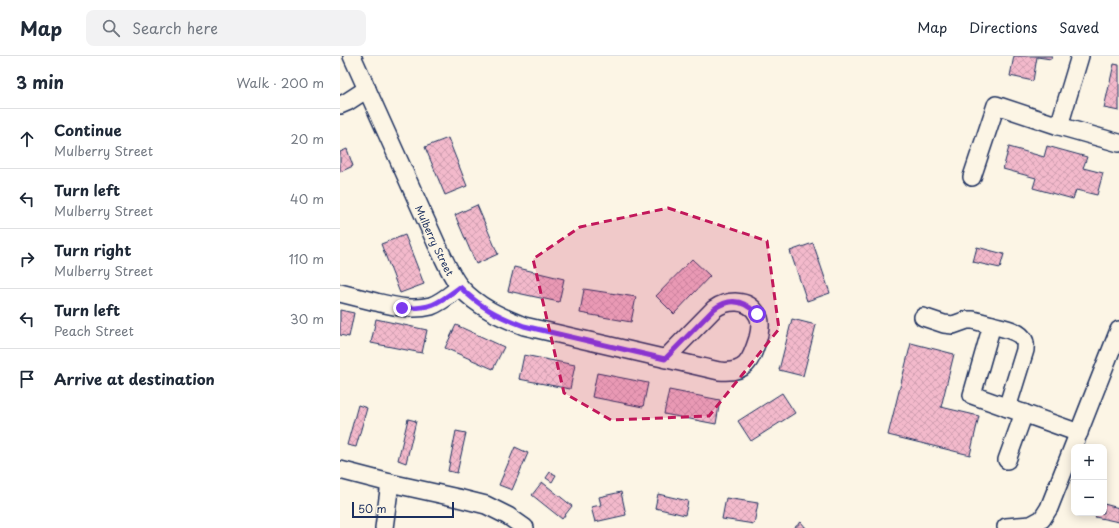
<!DOCTYPE html>
<meta charset="utf-8">
<style>
body{margin:0;font-family:"Playpen Sans",sans-serif;background:#f2f2f3;color:#1f2937}
.controls{position:absolute;right:12px;bottom:12px;display:grid;overflow:hidden;border-radius:8px;box-shadow:0 2px 10px #0003}
.controls button{width:36px;height:36px;display:grid;place-items:center;padding:0;border:0;border-bottom:1px solid #e0e1e3;background:#fff;color:#1f2937;font:20px sans-serif}
.scale{position:absolute;left:12px;bottom:10px;width:102px;box-sizing:border-box;padding-left:4px;border:2px solid #1b2f5e;border-top:0;font-size:11px;line-height:14px;white-space:nowrap;color:#1b2f5e;-webkit-text-stroke:3px #fcf5e5;paint-order:stroke}
.stop{position:absolute;width:12px;height:12px;margin:-9px;border:3px solid #7c3aed;border-radius:50%;background:#fff}
.stop.end{background:#7c3aed;border-color:#fff;box-shadow:0 1px 4px #0008}
.list{margin:0;padding:0;list-style:none}
h2{display:flex;justify-content:space-between;align-items:center;height:52px;margin:0;padding:0 16px;font-size:17px}
h2 small{font-size:13px;font-weight:400;color:#747a83}
.list li{display:grid;grid-template-columns:26px 1fr auto;gap:12px;align-items:center;box-sizing:border-box;height:60px;padding:0 16px;border-top:1px solid #e0e1e3}
.list b{display:block;font-size:15px;white-space:nowrap}
.list p{margin:0;font-size:13px;white-space:nowrap;color:#747a83}
.list em{font-size:13px;font-style:normal;color:#747a83}
.icon{flex:none;width:22px;height:22px;fill:none;stroke:currentColor;stroke-width:2;stroke-linecap:round;stroke-linejoin:round}
.map{position:relative;flex:none;width:779px;height:472px;overflow:hidden}
header{display:flex;align-items:center;gap:24px;box-sizing:border-box;height:56px;padding:0 20px;background:#fff;border-bottom:1px solid #e0e1e3}
header strong{font-size:19px}
nav{display:flex;gap:22px;margin-inline-start:auto;font-size:14px}
.search{width:280px;height:36px;background:#f2f2f3;display:flex;align-items:center;gap:10px;box-sizing:border-box;padding:0 14px;border-radius:8px;color:#747a83;font-size:15px}
main{display:flex}
aside{flex:1;background:#fff}
.map>svg:first-child{display:block}
.building{fill:url(#building-cross-hatch);stroke:#1b2f5e}
.lines{fill:none;stroke-linecap:round;stroke-linejoin:round}
.minor-casing{stroke:#1b2f5e;stroke-width:20}
.minor{stroke:#fcf5e5;stroke-width:17}
.route{stroke:#7c3aed;stroke-width:5}
.marked{fill:#c2185b;fill-opacity:0.2;stroke:#c2185b;stroke-width:3;stroke-dasharray:8 5;stroke-linejoin:round}
.labels{text-anchor:middle;dominant-baseline:central;stroke-width:3;stroke-linejoin:round;paint-order:stroke}
.street-label{font-size:10px;fill:#1b2f5e;stroke:#fcf5e5}
</style>
<header>
<strong>Map</strong>
<div class="search"><svg class="icon" aria-label="search" viewBox="0 0 24 24"><circle cx="10" cy="10" r="6"/><path d="M15 15l6 6"/></svg>Search here</div>
<nav><a>Map</a><a>Directions</a><a>Saved</a></nav>
</header>
<main>
<aside>
<h2>3 min<small>Walk · 200 m</small></h2>
<ul class="list">
<li><svg class="icon" aria-label="ahead" viewBox="0 0 24 24"><path d="M12 20V5M6 11l6-6 6 6"/></svg><div><b>Continue</b><p>Mulberry Street</p></div><em>20 m</em></li>
<li><svg class="icon" aria-label="left" viewBox="0 0 24 24"><path d="M17 20v-9H6M10 6l-5 5 5 5"/></svg><div><b>Turn left</b><p>Mulberry Street</p></div><em>40 m</em></li>
<li><svg class="icon" aria-label="right" viewBox="0 0 24 24"><path d="M7 20v-9h11M14 6l5 5-5 5"/></svg><div><b>Turn right</b><p>Mulberry Street</p></div><em>110 m</em></li>
<li><svg class="icon" aria-label="left" viewBox="0 0 24 24"><path d="M17 20v-9H6M10 6l-5 5 5 5"/></svg><div><b>Turn left</b><p>Peach Street</p></div><em>30 m</em></li>
<li><svg class="icon" aria-label="arrive" viewBox="0 0 24 24"><path d="M6 21V4h12l-3 4 3 4H6"/></svg><div><b>Arrive at destination</b></div></li>
</ul>
</aside>
<div class="map">
<svg width="779" height="472" viewBox="0 0 779 472">
<defs>
<pattern id="building-cross-hatch" width="8" height="8" patternUnits="userSpaceOnUse"><rect width="8" height="8" fill="#f3b9cb"/><path d="M0 0l8 8M0 8l8-8" fill="none" stroke="#d09fb1"/></pattern>
</defs>
<rect width="100%" height="100%" fill="#fcf5e5"/>
<filter id="ink" filterUnits="userSpaceOnUse"><feTurbulence type="fractalNoise" baseFrequency=".025" numOctaves="2"/><feDisplacementMap in="SourceGraphic" scale="8" xChannelSelector="R" yChannelSelector="G"/><feConvolveMatrix kernelMatrix="1 2 1 2 8 2 1 2 1" color-interpolation-filters="sRGB"/></filter>
<g filter="url(#ink)">
<g class="building">
<path d="M674,0H712L711,3L697,1L693,25L670,20Z"/>
<path d="M774,8L779,9V55L764,52Z"/>
<path d="M108,82L127,130L105,139L85,91Z"/>
<path d="M707,90L747,101L743,112L763,117L757,139L736,134L733,143L693,132L696,122L663,113L669,91L704,101Z"/>
<path d="M7,93L13,110L0,116V96Z"/>
<path d="M137,149L158,198L136,208L115,159Z"/>
<path d="M65,179L84,228L60,237L41,188Z"/>
<path d="M473,187L490,237L467,245L450,195Z"/>
<path d="M637,191L664,198L660,212L633,206Z"/>
<path d="M352,203L370,220L334,258L316,240Z"/>
<path d="M174,211L224,223L219,246L168,235Z"/>
<path d="M244,233L296,241L291,266L240,257Z"/>
<path d="M0,254L14,257L9,281L0,279Z"/>
<path d="M36,263L87,274L82,297L31,287Z"/>
<path d="M452,263L476,269L463,320L439,314Z"/>
<path d="M116,269L164,291L153,313L105,292Z"/>
<path d="M571,287L614,298L601,351L639,360L630,399L548,379Z"/>
<path d="M184,299L235,309L230,333L179,323Z"/>
<path d="M257,317L308,327L303,351L252,341Z"/>
<path d="M329,334L380,344L376,368L324,358Z"/>
<path d="M442,337L455,357L411,385L398,365Z"/>
<path d="M18,349L27,352L16,391L7,389Z"/>
<path d="M68,363L76,365L66,407L58,404Z"/>
<path d="M116,375L126,377L117,417L108,415Z"/>
<path d="M175,391L188,397L172,434L159,429Z"/>
<path d="M210,416L216,419L212,426L206,422Z"/>
<path d="M202,426L232,450L222,463L192,439Z"/>
<path d="M281,436L286,459L255,466L251,451L261,449L259,441Z"/>
<path d="M318,438L348,445L345,459L315,452Z"/>
<path d="M386,442L418,447L414,468L382,463Z"/>
<path d="M764,448L779,452V466L755,461L756,457H764Z"/>
<path d="M461,466L466,472H454Z"/>
</g>
<g class="lines">
<defs>
<g id="minor">
<path id="s1" d="M12,0L97,189C104,202 111,221 121,232C138,251 161,261 184,270L379,315C407,318 411,304 418,282C420,274 422,265 417,258C408,242 387,244 374,253L325,303"/>
<path d="M0,49L7,46L27,33"/>
<path d="M719,70L740,0"/>
<path d="M632,121L656,49L719,70L779,87"/>
<path d="M0,237C12,240 24,243 36,246C54,250 73,255 91,250C102,246 111,238 120,231"/>
<path d="M583,261L604,268L613,269L627,264H633L652,269L632,339L739,377"/>
<path d="M652,269C662,272 679,274 684,284C686,287 685,290 685,294L667,352"/>
<path d="M667,404L684,357"/>
<path d="M0,414L50,427L118,442L146,449L168,460L185,472"/>
<path d="M666,471L691,469L702,463L709,452L779,274"/>
<path d="M44,472L50,427"/>
</g>
</defs>
<use href="#minor" class="minor-casing"/>
<use href="#minor" class="minor"/>
</g>
</g>
<g class="lines" filter="url(#ink)">
<path class="route" d="M62,252C91,253 97,248 120,231C140,251 157,260 184,270L325,303L374,253C390,241 404,244 417,258"/>
</g>
<path class="marked" d="M328,152L427,185L439,273L369,360L271,364L224,337L193,203L240,171Z"/>
<g class="labels">
<g class="street-label">
<text stroke="none"><textPath href="#s1" startOffset="202">Mulberry Street</textPath></text>
</g>
</g>
</svg>
<div class="controls">
<button>+</button>
<button>−</button>
</div>
<div class="scale">50 m</div>
<div class="stop" style="left:417px;top:258px"></div>
<div class="stop end" style="left:62px;top:252px"></div>
</div>
</main>
